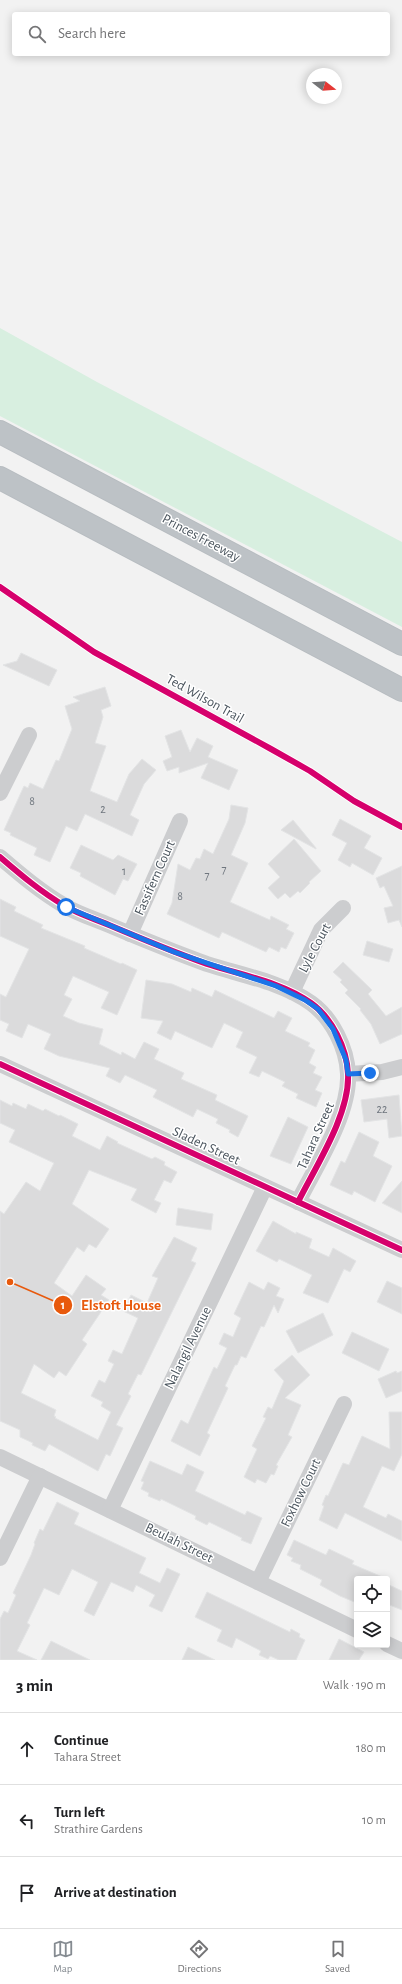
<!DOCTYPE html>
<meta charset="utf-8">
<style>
body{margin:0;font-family:"Alegreya Sans",sans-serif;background:#f6f6f6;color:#202124}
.controls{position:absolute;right:12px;bottom:12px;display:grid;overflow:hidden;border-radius:4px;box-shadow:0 2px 10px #0003}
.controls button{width:36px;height:36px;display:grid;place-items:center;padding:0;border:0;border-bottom:1px solid #e0e0e0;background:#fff;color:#202124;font:20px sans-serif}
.compass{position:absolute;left:306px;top:68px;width:36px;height:36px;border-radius:50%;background:#fff;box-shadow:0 2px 10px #0003;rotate:107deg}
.stop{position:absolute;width:12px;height:12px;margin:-9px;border:3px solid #1a73e8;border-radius:50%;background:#fff}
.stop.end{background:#1a73e8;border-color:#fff;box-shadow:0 1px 4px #0008}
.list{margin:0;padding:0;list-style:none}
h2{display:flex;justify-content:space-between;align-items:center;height:52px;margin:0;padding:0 16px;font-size:17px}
h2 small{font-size:13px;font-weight:400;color:#757577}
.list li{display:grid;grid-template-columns:26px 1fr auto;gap:12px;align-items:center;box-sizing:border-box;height:72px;padding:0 16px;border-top:1px solid #e0e0e0}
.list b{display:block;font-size:15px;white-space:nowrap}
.list p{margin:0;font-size:13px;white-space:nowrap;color:#757577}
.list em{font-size:13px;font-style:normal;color:#757577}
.icon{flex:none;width:22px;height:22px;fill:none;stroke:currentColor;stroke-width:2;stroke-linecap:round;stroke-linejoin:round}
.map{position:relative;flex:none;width:402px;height:1660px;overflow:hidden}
.search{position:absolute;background:#fff;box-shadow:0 2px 10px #0003;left:12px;right:12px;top:12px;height:44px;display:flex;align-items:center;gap:10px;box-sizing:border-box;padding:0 14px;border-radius:4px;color:#757577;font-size:15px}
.sheet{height:268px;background:#fff}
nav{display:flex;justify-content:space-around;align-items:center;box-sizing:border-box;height:56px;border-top:1px solid #e0e0e0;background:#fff;font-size:11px;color:#757577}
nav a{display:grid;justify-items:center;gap:2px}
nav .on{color:#858b91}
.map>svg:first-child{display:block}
.green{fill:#d8efe0}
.building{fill:#dbdbdc;stroke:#e3e4e5}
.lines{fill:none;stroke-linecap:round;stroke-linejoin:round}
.highway-casing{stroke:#b7bcc0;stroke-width:24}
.minor{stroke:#cccdcf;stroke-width:16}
.highway{stroke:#bdc2c6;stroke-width:22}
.cycleway-casing{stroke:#fff;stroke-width:8}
.cycleway{stroke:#d6006c;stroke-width:6}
.route{stroke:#1a73e8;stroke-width:5}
.labels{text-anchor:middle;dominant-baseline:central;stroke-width:3;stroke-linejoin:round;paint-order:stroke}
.number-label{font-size:12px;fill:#6f767e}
.street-label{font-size:14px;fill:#4a545d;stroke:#fff}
.leader{fill:none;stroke:#e8590c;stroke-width:1.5}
.callout-dot{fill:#e8590c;stroke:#fff;stroke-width:1.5}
.mark-label{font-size:12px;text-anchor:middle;font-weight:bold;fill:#fff}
.callout-label{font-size:15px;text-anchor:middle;font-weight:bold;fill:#e8590c;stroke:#fff;stroke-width:3;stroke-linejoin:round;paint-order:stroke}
</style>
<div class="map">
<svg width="402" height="1660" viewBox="0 0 402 1660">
<rect width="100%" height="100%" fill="#f2f2f2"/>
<path class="green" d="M0,328L97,382L402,542V627L0,416Z"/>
<g class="building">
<path d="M21,653L57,670L49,686L3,665L17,661Z"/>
<path d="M105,687L111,706L101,710L103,717L95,743L106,746L90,791L117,802L129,774L142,759L156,770L144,784L130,815L139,820L132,836L85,814L77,831L66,826L50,862L34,855L37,848L10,835L11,833L4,830L24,786L28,788L30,783L43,789L56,760L59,761L72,729L65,706L80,701L73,697Z"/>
<path d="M181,730L190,752L197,738L213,746L208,757L238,770L229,790L201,778L208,763L179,773V767L167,771L163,761L172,757L165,736Z"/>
<path d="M231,805L248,808L245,823L231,855L248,863L230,902L270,920L271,916L289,925L286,929L294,933L286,949L281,947L279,952L269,947L266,952L222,932L219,938L167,914L172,903L178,864L190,870L196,858L200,859L204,849L213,854L229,819Z"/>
<path d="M340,819L371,836L364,848L382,858L373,875L352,863L350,867L338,860L347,843L332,835Z"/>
<path d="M293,820L316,848V849L281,830Z"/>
<path d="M294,839L321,871L309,882L310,883L300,893L298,891L290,898L285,893L278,899L268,888L280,877L268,864Z"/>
<path d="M81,845L113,860L118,855L137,864L128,881L123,879L115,895L80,876L81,873L70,868Z"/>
<path d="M402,866V927L399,920L388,923L384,908L393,906L384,886L380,888L376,878Z"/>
<path d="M0,899L16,907L14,911L43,925L41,928L85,946L84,948L121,964L122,963L137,970L117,1015L101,1008L109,992L73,976L64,995L72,999L63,1016L79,1023L103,1029L99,1044L121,1055L122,1052L135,1059L144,1042L159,1049L154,1059L184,1073L181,1079L217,1095L215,1100L248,1116L238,1137L229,1132L230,1130L216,1123L218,1119L197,1109L193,1117L153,1097L157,1090L125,1075L120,1083L106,1076L110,1068L59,1056L44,1049L51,1034L28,1024L22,1038L6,1031L9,1024L0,1020V994L6,997L29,949L0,936Z"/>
<path d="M367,941L393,949L389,962L363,955Z"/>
<path d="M343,962L372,990L368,994L386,1016L402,1007V1034L380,1044L371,1024L360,1010L361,1009L345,993L348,990L340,982L342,980L333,972Z"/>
<path d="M146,980L172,984L191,992L192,988L212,997L215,990L274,1018L278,1011L292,1018L285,1031L310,1043L308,1046L315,1050L309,1063L316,1067L313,1073L322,1077L315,1090L322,1093L316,1107L296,1098L298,1094L282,1086L285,1082L262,1071L259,1077L249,1073L257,1057L236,1047L243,1032L224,1023L212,1048L175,1031L171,1040L157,1033L163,1021L141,1018Z"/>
<path d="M399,1095L402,1136L389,1138L387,1119L364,1122L361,1100Z"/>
<path d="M0,1100L12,1106L13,1103L26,1109L28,1104L43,1111L45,1109L59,1116L60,1115L78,1124L72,1136L100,1150L107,1136L118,1142L117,1143L152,1159L155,1157L165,1162L164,1165L177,1172L171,1183L164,1180L154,1200L161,1203L156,1213L131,1200L137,1189L89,1170L72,1204L109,1229L96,1248L89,1244L84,1252L77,1247L54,1283L72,1296L86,1275L106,1289L101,1295L109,1300L82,1340L87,1344L66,1376L59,1371L54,1378L34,1364L21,1393L56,1410L54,1416L56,1417L55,1418L98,1440L111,1412L101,1406L103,1402L91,1396L99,1380L105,1383L114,1364L108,1361L113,1350L122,1354L138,1318L123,1311L131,1295L147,1303L158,1278L152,1276L174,1237L197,1248L191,1261L196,1263L141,1375L138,1374L128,1394L131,1396L116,1425L123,1428L110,1456L106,1454L98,1471L49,1444L45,1451L32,1445L33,1443L20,1437V1430L0,1421V1211L4,1214L26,1182L40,1191L54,1163L9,1142L15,1130L0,1123Z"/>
<path d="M288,1117L308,1127L291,1164L270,1156Z"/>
<path d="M359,1132L379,1142L373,1156L392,1166L375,1202L354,1191L352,1195L330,1185L341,1161L345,1163Z"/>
<path d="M402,1181V1213L382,1203Z"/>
<path d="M178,1208L213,1214L211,1230L176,1225Z"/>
<path d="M273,1221L296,1234V1232L312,1239L309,1248L329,1257L333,1248L356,1261L350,1272L344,1269L328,1303L303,1293L312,1275L279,1259L277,1262L256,1251Z"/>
<path d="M387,1281L402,1288V1314L377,1302Z"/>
<path d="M249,1282L264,1290L268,1282L280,1288L276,1296L284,1299L278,1313L274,1305L264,1327L261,1326L246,1358L241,1356L237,1365H235L225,1386L228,1388L207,1433L210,1435L200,1456L171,1441L181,1420L188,1424L214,1367L217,1369L227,1348L219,1344L224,1333L233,1337L241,1318L234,1314Z"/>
<path d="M323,1313L333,1335L298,1353L286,1331Z"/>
<path d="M352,1332L389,1349L379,1371L342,1353Z"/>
<path d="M292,1355L310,1375L285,1398L301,1405L288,1435L292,1437L276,1465L278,1466L274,1475L271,1474L266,1483L257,1479L255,1483L244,1477L257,1449L252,1446L266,1418L263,1417L268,1407L272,1409L284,1381L274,1370Z"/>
<path d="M396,1371L397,1373L402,1371V1391L386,1398L378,1379Z"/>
<path d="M389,1412H402V1454L394,1471L382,1466L363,1507L386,1518L388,1514L402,1521V1541L345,1513L337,1529L319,1520L324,1506L322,1505L326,1495L328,1496L343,1463L349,1465L362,1436L390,1449Z"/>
<path d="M150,1461L182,1475L187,1464L204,1472L195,1491L245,1515L247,1511L262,1518L251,1544L241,1540L242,1538L209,1522L207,1525L195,1519L196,1516L161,1499L160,1501L148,1496L149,1493L141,1489L144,1482L141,1481Z"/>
<path d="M57,1502L79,1513L74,1524L146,1558L139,1573L160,1583L167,1568L180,1574L162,1612L149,1606L155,1595L136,1585L133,1592L111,1582L94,1616L84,1611L98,1582L72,1569L59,1595L44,1588L27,1623L30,1625L17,1651L37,1660H0V1619L4,1611L8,1613L16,1595L13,1593L31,1555L35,1544L34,1543L40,1529L43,1531Z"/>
<path d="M294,1540L326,1555L329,1549L354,1561L352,1564L387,1579H357V1603L340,1596L320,1585L322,1580L300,1569L301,1565L291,1561L293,1558L287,1555Z"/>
<path d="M387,1584L402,1591V1610L387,1604Z"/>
<path d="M207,1592L290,1632L291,1629L300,1634L299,1637L305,1640L296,1660H279L270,1656L268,1659L259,1655L261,1651L236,1638L232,1648L217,1641L222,1630L195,1617Z"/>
<path d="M339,1639L364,1652L359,1660H329Z"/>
<path d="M51,1641L90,1660H41Z"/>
<path d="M188,1647L215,1660H182Z"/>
</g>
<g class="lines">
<defs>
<g id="highway">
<path d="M0,432L402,644"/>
<path d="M0,478L402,690"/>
</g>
</defs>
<use href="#highway" class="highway-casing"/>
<g class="minor">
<path d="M0,793L29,735"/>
<path d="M0,857C21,875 41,892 65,906C78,914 95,919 109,925C142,939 174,952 207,964C241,975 282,982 311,1003C332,1018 347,1048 348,1074C350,1114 316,1166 298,1202"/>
<path d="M130,934L180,821"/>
<path d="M292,992L321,930L343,908"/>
<path d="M0,1064L402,1250"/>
<path d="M348,1074L382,1072L402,1067"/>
<path d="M0,1457L357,1630"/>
<path d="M110,1510L265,1187"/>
<path d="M0,1558L40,1476"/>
<path d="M258,1582L344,1404"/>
<path d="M387,1644L402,1651"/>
</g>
<use href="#highway" class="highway"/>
<defs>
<g id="cycleway">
<path d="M0,587L94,652L271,749L310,771L354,801L402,827"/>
<path d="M0,857C21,875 41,892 65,906C78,914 95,919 109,925C142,939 174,952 207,964C241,975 282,982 311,1003C332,1018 347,1048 348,1074C350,1114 316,1166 298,1202"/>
<path d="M0,1064L402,1250"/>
</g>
</defs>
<use href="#cycleway" class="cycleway-casing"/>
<use href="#cycleway" class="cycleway"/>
</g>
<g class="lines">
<path class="route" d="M66,907L174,952L276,986L305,1000L318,1009L333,1029L346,1060L348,1074L370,1073"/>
</g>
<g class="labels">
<g class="number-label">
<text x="32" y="801">8</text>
<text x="103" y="809">2</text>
<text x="224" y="869">7</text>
<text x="124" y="871">1</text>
<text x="207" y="875">7</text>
<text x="180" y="896">8</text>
<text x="382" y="1109">22</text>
</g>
<g class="street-label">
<text transform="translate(201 538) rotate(28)">Princes Freeway</text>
<text transform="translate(205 699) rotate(29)">Ted Wilson Trail</text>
<text transform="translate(155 878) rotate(-66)">Fassifern Court</text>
<text transform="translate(315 948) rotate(-62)">Lyle Court</text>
<text transform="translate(316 1136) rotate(-66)">Tahara Street</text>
<text transform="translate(206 1146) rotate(25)">Sladen Street</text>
<text transform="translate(188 1348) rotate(-64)">Nalangil Avenue</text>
<text transform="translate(301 1493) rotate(-64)">Foxhow Court</text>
<text transform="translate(179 1543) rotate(26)">Beulah Street</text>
</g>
</g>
<path class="leader" d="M10 1282L63 1305"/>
<g class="callout-dot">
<circle cx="10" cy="1282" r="4"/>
<circle cx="63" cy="1305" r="10"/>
</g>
<g class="mark-label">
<text x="63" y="1309">1</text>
</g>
<g class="callout-label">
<text x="121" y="1310">Elstoft House</text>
</g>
</svg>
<div class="controls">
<button><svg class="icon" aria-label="locate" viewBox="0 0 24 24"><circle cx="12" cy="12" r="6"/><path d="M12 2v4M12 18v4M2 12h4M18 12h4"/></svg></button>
<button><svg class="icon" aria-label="layers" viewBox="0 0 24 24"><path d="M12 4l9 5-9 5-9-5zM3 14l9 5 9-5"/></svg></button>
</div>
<svg class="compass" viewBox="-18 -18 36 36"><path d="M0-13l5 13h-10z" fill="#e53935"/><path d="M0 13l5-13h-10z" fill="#757577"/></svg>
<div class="stop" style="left:66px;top:907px"></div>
<div class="stop end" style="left:370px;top:1073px"></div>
<div class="search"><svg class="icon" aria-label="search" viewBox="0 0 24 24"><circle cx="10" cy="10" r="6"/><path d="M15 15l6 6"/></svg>Search here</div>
</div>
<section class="sheet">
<h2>3 min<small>Walk · 190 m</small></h2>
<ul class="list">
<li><svg class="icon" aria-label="ahead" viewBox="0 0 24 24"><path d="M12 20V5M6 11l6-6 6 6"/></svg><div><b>Continue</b><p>Tahara Street</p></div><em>180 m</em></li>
<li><svg class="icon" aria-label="left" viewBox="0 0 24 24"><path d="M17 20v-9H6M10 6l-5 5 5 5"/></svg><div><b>Turn left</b><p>Strathire Gardens</p></div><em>10 m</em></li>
<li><svg class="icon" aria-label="arrive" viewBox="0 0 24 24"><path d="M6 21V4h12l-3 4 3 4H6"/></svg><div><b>Arrive at destination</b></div></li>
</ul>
</section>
<nav>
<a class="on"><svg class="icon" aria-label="map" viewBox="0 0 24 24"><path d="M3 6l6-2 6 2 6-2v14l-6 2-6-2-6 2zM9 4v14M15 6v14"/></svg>Map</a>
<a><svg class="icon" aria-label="directions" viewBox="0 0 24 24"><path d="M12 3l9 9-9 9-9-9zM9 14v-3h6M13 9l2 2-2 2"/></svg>Directions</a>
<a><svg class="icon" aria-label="saved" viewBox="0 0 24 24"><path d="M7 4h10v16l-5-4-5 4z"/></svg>Saved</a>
</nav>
